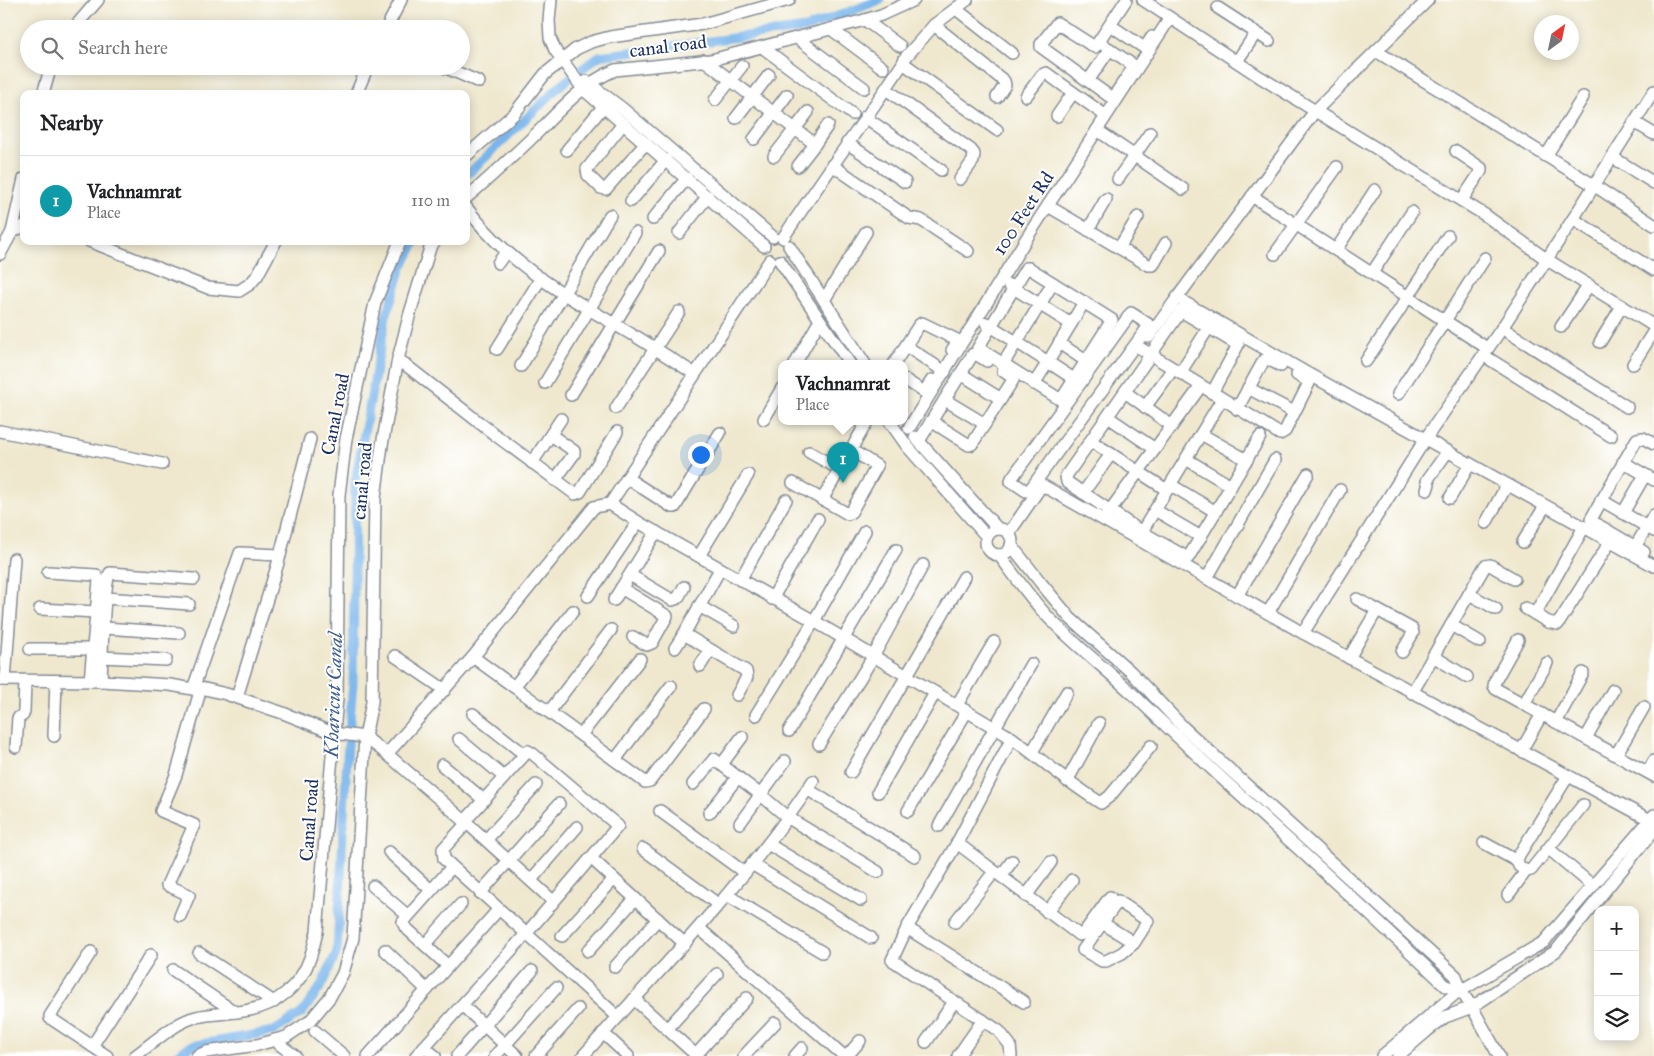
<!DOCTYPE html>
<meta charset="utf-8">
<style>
body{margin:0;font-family:"IM FELL Great Primer",serif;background:#f6f6f6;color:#202124}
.controls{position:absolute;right:15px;bottom:15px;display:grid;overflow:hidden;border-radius:10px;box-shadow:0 2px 12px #0003}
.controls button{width:45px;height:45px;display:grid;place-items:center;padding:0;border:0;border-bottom:1px solid #e0e0e0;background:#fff;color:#202124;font:25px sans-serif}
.compass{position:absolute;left:1534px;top:15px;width:45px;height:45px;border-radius:50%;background:#fff;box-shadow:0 2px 12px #0003;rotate:33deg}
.you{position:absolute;left:700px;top:454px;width:18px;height:18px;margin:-12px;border:4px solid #fff;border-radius:50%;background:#1a73e8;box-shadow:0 0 0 8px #1a73e833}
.badge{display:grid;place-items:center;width:32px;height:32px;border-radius:50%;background:#c8321e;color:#fff;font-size:16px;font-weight:700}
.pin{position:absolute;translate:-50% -41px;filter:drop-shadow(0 1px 2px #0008)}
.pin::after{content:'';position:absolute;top:26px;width:18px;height:15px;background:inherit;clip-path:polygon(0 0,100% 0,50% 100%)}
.popup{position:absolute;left:778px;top:360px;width:130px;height:65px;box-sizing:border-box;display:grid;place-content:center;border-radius:10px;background:#fff;filter:drop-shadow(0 1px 4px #0005);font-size:16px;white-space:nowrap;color:#757577}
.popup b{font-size:19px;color:#202124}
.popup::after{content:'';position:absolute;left:50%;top:100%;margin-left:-10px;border:10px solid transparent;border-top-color:#fff}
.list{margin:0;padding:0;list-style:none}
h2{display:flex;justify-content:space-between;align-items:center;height:65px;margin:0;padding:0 20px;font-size:21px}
h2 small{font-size:16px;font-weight:400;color:#757577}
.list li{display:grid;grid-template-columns:32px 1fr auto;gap:15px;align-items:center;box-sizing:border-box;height:90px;padding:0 20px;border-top:1px solid #e0e0e0}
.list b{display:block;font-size:19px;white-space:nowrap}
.list p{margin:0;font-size:16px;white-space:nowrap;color:#757577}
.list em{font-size:16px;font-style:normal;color:#757577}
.icon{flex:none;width:28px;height:28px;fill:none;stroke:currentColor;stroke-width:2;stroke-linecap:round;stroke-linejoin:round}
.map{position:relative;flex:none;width:1654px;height:1056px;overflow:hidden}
.search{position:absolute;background:#fff;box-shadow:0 2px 12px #0003;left:20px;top:20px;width:450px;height:55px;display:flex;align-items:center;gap:12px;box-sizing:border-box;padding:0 18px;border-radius:28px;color:#757577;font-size:19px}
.panel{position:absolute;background:#fff;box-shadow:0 2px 12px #0003;left:20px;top:90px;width:450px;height:155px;border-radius:10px}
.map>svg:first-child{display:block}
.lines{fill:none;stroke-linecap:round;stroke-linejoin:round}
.canal{stroke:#7ab6ec;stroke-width:9}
.minor-casing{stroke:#858c96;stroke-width:14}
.minor{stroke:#fff;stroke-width:11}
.labels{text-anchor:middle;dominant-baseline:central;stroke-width:4;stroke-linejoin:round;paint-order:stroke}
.street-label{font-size:19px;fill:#1b2f5e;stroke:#fff}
.water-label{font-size:20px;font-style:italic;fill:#3c5e90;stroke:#fff}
</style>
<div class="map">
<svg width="1654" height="1056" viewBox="0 0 1654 1056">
<rect width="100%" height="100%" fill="#fff"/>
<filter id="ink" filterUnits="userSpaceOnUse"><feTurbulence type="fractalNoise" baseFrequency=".02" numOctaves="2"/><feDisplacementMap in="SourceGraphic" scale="10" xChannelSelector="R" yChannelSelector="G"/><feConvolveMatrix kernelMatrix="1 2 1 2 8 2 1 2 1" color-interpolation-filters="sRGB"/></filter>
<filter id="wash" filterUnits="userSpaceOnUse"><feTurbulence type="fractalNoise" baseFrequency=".0096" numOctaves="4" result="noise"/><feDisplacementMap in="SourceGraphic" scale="20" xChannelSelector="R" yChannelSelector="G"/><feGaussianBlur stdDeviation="1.12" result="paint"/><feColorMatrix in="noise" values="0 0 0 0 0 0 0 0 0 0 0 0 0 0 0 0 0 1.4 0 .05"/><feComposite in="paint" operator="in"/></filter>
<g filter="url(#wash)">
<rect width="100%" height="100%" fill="#efe8ce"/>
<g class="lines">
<g class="canal">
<path d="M466,176L563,83L599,56L806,28L880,0"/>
<path d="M176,1056L190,1046L274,1031L302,1013L320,988L337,952L347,757L353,683L355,482L386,317L402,267L416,241"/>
</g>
</g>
</g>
<g filter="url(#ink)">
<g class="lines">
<defs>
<g id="minor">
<path d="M551,0L549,20L550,38L555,50L583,89L764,246"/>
<path d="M1143,0L1260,77L1485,215L1546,259L1654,326"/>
<path d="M1428,0L1315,111L1177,298L1305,372L1654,566"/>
<path d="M1218,8L1269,41"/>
<path d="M956,9L1012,53"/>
<path d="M865,20L900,46"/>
<path d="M934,25L1004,81L1005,85L997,97"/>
<path d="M1110,25L1143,47L1146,46L1152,37"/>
<path d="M73,29L98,0"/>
<path d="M386,29L401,0"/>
<path d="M831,29L883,68"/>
<path d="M797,38L864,88"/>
<path d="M1099,42L1133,65V68L1114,96H1109L1041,47V44L1057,23L1093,46L1095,47L1126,0"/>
<path d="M762,47L852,114"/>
<path d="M1376,51L1595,186L1654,225"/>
<path d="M704,60L795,129L808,112"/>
<path d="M1237,61L1256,33"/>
<path d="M903,63L997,130"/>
<path d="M442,66L479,82"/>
<path d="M586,81L623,109L773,237"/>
<path d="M1088,81L1110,49"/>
<path d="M886,89L971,150L974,154L973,161L960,179"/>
<path d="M43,94L51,66"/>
<path d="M356,94L368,66"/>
<path d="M1026,96L1042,75L1046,73L1106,116"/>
<path d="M715,100L742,66"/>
<path d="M1057,116L1073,93"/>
<path d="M865,117L941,170"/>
<path d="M736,118L769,75"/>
<path d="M1634,122L1654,134"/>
<path d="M623,124L587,169L588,175L601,188L606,189L646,143"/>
<path d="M1097,130L1183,189"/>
<path d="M754,139L787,95"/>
<path d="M847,143L905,182"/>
<path d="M567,150L603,107"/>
<path d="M1456,151L1481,168V171L1462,200"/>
<path d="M466,156L514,114L545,74L576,49L591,42L610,37L703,24L789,0"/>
<path d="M774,156L795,129L815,144L828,125"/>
<path d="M1546,156L1583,97"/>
<path d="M1612,157L1654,183"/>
<path d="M832,165L909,218L921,220L968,251"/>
<path d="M798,166L815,144"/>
<path d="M1118,179L1150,133"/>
<path d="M1252,196L1487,348"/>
<path d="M466,198C490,178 513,156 535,135C560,110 582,84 615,70L711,60L865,20L881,15L914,0"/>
<path d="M631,201L666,160"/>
<path d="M1048,206L1148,265H1153L1155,262L1166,243"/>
<path d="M466,207C478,223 491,237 505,250C542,284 588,308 631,334"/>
<path d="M653,219L687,178"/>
<path d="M1573,219L1654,270"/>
<path d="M1088,230L1106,199"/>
<path d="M12,232L24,179"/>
<path d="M679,233L708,196"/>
<path d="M783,238C822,179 864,122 903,63L905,58L934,25L967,0"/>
<path d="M89,241L208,288L239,291L250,284L257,276L276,241"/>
<path d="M789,246L865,364"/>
<path d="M1119,248L1138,217"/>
<path d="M1336,250L1375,190"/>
<path d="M0,254L12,232L24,226"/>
<path d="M1275,254L1337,167"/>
<path d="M770,260L610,504L638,522L814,621L1012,738L957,843L907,928L892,960L999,1031L1010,1045L1011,1056"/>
<path d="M780,261L850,364"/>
<path d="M498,263L506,252"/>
<path d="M1026,268H1029L1112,320L1061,400L978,348Z"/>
<path d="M1372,273L1412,212"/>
<path d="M824,300L866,232"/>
<path d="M1131,313L1148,324V327L1029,491H1026L1011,481L1012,478Z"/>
<path d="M986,323L1048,362L1071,324L1009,285"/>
<path d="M1071,324L1084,302"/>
<path d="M1561,327L1589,285"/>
<path d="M1502,328L1627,407"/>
<path d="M637,337L695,374"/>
<path d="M1149,337L1177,298"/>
<path d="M1600,342L1622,306"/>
<path d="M1059,343L1086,361"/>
<path d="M906,346L945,372"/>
<path d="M1140,348L1280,434L1285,431L1309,383L1306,380L1297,375"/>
<path d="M497,349L541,278"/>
<path d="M1483,355L1611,436"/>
<path d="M398,359L494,434L575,494L580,492L617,432"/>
<path d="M1366,361L1448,236"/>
<path d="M795,364L820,320"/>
<path d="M894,364L919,325L922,323L957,340V343L952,350"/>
<path d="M1003,364L1053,283"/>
<path d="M1633,364L1654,331"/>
<path d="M521,366L610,215"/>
<path d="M1180,373L1209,327"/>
<path d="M961,374L1001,399"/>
<path d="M904,379L924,392L932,380"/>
<path d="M545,383L635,233"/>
<path d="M1034,384L1048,362L1074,379"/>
<path d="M1248,388L1294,412"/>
<path d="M1125,392L1172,426"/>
<path d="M1212,393L1238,345L1181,311L1066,476L1067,482L1142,532L1188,558L1260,437"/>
<path d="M1398,394L1485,258"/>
<path d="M571,395L659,251"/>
<path d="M945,400L985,424"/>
<path d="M1145,407L1173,369"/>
<path d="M616,408L679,312"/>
<path d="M1237,409L1264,360L1268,359L1281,366"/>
<path d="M1108,417L1155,449"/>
<path d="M764,419L782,388"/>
<path d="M931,421L969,445L972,444L1013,380L1012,377L1003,371"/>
<path d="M890,422L907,446L987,537"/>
<path d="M909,428L1028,236L1170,18"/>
<path d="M0,431L162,464"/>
<path d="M1201,434L1247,460"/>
<path d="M551,435L574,451V454L555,480"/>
<path d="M915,437L998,529"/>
<path d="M919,441L973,354H976L987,361"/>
<path d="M1091,441L1167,490"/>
<path d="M809,452L839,469"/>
<path d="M1186,459L1231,486"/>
<path d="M1623,462L1654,480"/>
<path d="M532,463L561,419"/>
<path d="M627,478L672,507H675L720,433"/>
<path d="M793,483L848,514L851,512L877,466L851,450"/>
<path d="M1171,485L1216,512"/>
<path d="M1427,490L1429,484L1427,481L1428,479L1448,451"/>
<path d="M1083,493L1111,454"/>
<path d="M1450,498L1470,464"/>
<path d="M822,500L867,422"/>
<path d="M1601,500L1654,531"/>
<path d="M1155,510L1201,537"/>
<path d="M1623,513L1645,475"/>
<path d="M1106,516L1201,386"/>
<path d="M1486,523L1507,485"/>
<circle cx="999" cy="542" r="13"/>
<path d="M1009,533L1042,485L1303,633L1654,822"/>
<path d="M1138,538L1222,399"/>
<path d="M1523,542L1545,506"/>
<path d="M1011,545L1041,583L1070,618L1131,672L1184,728L1456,976L1461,991L1472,1007L1499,1056"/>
<path d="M1635,547L1654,515"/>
<path d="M1644,552L1593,522L1591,519L1637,439L1643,438L1654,444"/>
<path d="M999,555C1015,576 1030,598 1048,617C1076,646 1109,671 1138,699C1239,797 1345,889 1446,986L1461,991"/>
<path d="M699,556L748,475"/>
<path d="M720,569L684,634L746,671L747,677L737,695"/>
<path d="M48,572L96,575L99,580L90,681"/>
<path d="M630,575L672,600L678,598L684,587"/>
<path d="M1207,578L1275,460"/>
<path d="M740,580L786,500"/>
<path d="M621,588L667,616L652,643L647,645L633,637"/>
<path d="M1469,594L1496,609"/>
<path d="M588,596L638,522"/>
<path d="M1237,596L1308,474"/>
<path d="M105,598L189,604"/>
<path d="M772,599L818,519"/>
<path d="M1357,599L1412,629L1413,633L1402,652"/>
<path d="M614,600L656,532"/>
<path d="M699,606L734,626"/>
<path d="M1525,608L1548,622L1558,624L1610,542"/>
<path d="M40,609L96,612"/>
<path d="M1268,613L1340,490"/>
<path d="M1535,614L1584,527"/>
<path d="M1451,625L1480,642"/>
<path d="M104,628L179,633"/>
<path d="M1303,633L1426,438L1502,328L1573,219L1654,91"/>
<path d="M1518,640L1495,681L1494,686L1496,689L1654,776"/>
<path d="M675,648L684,634"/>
<path d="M30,649H93"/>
<path d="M395,656L445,690"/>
<path d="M1433,656L1467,677"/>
<path d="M102,657L166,660"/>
<path d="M473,657L645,782L650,781L704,709"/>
<path d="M1349,658L1377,610"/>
<path d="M700,666L710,650"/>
<path d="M0,680L101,681L170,685L193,689L201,688L226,694L283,713L333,733L365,737L387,754L467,823L443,849L444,859L618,1017"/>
<path d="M5,680L14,559"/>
<path d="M101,681C102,662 103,584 110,573L194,579"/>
<path d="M514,687L573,611"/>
<path d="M193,689L240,553L280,555"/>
<path d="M1412,693L1485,566L1490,565L1514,579"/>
<path d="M237,697L278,563L310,439"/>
<path d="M1524,704L1547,663"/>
<path d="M957,705L994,642"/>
<path d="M549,712L611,630"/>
<path d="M473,714L524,754"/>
<path d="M756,715L814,621L865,531"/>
<path d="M1556,722L1583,673"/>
<path d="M789,731L896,550"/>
<path d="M581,735L640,659"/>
<path d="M54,736L56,681"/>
<path d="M1012,738C1042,760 1070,784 1101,803L1110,796L1151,746"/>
<path d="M1586,738L1613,690"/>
<path d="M459,739L504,777"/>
<path d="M819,744L873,657L923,565"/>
<path d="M16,747L18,718L23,715L24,711L25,681"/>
<path d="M1521,751L1542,714"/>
<path d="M1032,752L1067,692"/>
<path d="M387,754L473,657L594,507L610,504"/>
<path d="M1616,755L1644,707"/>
<path d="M615,760L671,686"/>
<path d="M722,764L742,737"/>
<path d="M442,765L484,800"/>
<path d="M851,772L964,577"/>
<path d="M1648,772L1654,761"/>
<path d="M1568,776L1519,855L1517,861L1519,866L1526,871L1531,870L1583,805"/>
<path d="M1067,781L1099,723"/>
<path d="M693,784L714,759L761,795L787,817L878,872"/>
<path d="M807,789L915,856"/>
<path d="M878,792L935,693"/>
<path d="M660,811L745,873"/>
<path d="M908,811L967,711"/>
<path d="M709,813L738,777"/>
<path d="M467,823L553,901"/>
<path d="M740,823L785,761"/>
<path d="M939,826L1031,664"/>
<path d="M486,840L536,785"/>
<path d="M957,843L1079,935L1083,934L1110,897"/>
<path d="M1484,843L1517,861"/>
<path d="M768,844L861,900"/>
<path d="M643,849L719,905"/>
<path d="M1549,849L1593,886"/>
<path d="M389,852L431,890"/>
<path d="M592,859L685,944"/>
<path d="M752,864L871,938"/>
<path d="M1001,876L1012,861"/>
<path d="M531,880L577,827"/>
<path d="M373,886L407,915"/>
<path d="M480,893L559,804"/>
<path d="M727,895L822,952"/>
<path d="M1508,895L1526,871"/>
<path d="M1026,896L1051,862"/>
<path d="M1118,901L1148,921L1134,943L1122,953L1106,961H1102L1083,950Z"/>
<path d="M1047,912L1072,880"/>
<path d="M180,916L189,895L167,885L194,825L161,811L176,775L201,688"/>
<path d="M1096,919L1128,939"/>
<path d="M955,922L994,872"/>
<path d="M699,928L844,1056"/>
<path d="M907,928L1024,1002"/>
<path d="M562,936L614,879"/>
<path d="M425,945L461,904"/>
<path d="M385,950L427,990"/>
<path d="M588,951L635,899"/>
<path d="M91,952L50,1016V1018L92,1046L151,955"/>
<path d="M199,953L274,1002"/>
<path d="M448,966L405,927L403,922L452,867"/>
<path d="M615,967L658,919"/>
<path d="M173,970L235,1012"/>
<path d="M634,999L697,1056"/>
<path d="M462,1005L517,1056"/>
<path d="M667,1029L717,974"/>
<path d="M315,1031L344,1056"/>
<path d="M603,1033L628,1056"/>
<path d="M275,1040C281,1047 288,1050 295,1056"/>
<path d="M926,1042L954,1002"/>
<path d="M92,1046L107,1056"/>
<path d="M135,1056C153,1043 175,1022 196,1017C213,1013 232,1014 249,1010C277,1005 301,985 310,958C313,949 315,940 317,932L337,698L339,495L346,439L375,303L400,241"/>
<path d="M197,1056L206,1052L257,1045L286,1037L310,1021L330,997L343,973L353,938L365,737L372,702L375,498L382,445L398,359L410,313L430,248L435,241"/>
<path d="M368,1056L499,909"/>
<path d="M416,1056L424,1047"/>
<path d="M435,1056L424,1047L526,934L618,826L533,754L528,751L465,821"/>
<path d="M457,1056L532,971"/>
<path d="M495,1056L556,988"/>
<path d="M536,1056L578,1009"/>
<path d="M583,1056C662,967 747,881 813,781"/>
<path d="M695,1056L747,998"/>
<path d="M744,1056L775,1023"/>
<path d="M795,1056L802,1048"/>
<path d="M847,1056L860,1041"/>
<path d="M958,1056L983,1020"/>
<path d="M1382,1056L1455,994L1544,942L1654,815"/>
<path d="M1398,1056L1427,1031L1445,1017L1472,1007L1556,951L1654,830"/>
</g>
</defs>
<use href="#minor" class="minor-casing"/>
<use href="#minor" class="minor"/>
</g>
</g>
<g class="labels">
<g class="street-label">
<text transform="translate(668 46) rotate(-7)">canal road</text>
<text transform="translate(1023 213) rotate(-57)">100 Feet Rd</text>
<text transform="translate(335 414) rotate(-79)">Canal road</text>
<text transform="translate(362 481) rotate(-85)">canal road</text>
<text transform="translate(309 820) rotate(-86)">Canal road</text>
</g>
<g class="water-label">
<text transform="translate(333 695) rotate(-88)">Kharicut Canal</text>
</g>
</g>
</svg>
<div class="controls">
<button>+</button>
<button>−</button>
<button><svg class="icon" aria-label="layers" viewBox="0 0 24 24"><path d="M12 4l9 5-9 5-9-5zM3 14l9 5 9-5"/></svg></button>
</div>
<svg class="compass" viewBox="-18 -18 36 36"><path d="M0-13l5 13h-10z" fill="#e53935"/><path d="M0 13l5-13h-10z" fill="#757577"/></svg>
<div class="you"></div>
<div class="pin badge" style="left:843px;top:483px;background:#0f9aa8">1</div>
<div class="popup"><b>Vachnamrat</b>Place</div>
<div class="search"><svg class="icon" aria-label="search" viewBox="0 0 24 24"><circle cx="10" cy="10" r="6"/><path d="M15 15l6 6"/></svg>Search here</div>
<section class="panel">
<h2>Nearby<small></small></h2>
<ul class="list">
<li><span class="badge" style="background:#0f9aa8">1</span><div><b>Vachnamrat</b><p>Place</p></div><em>110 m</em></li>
</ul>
</section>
</div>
